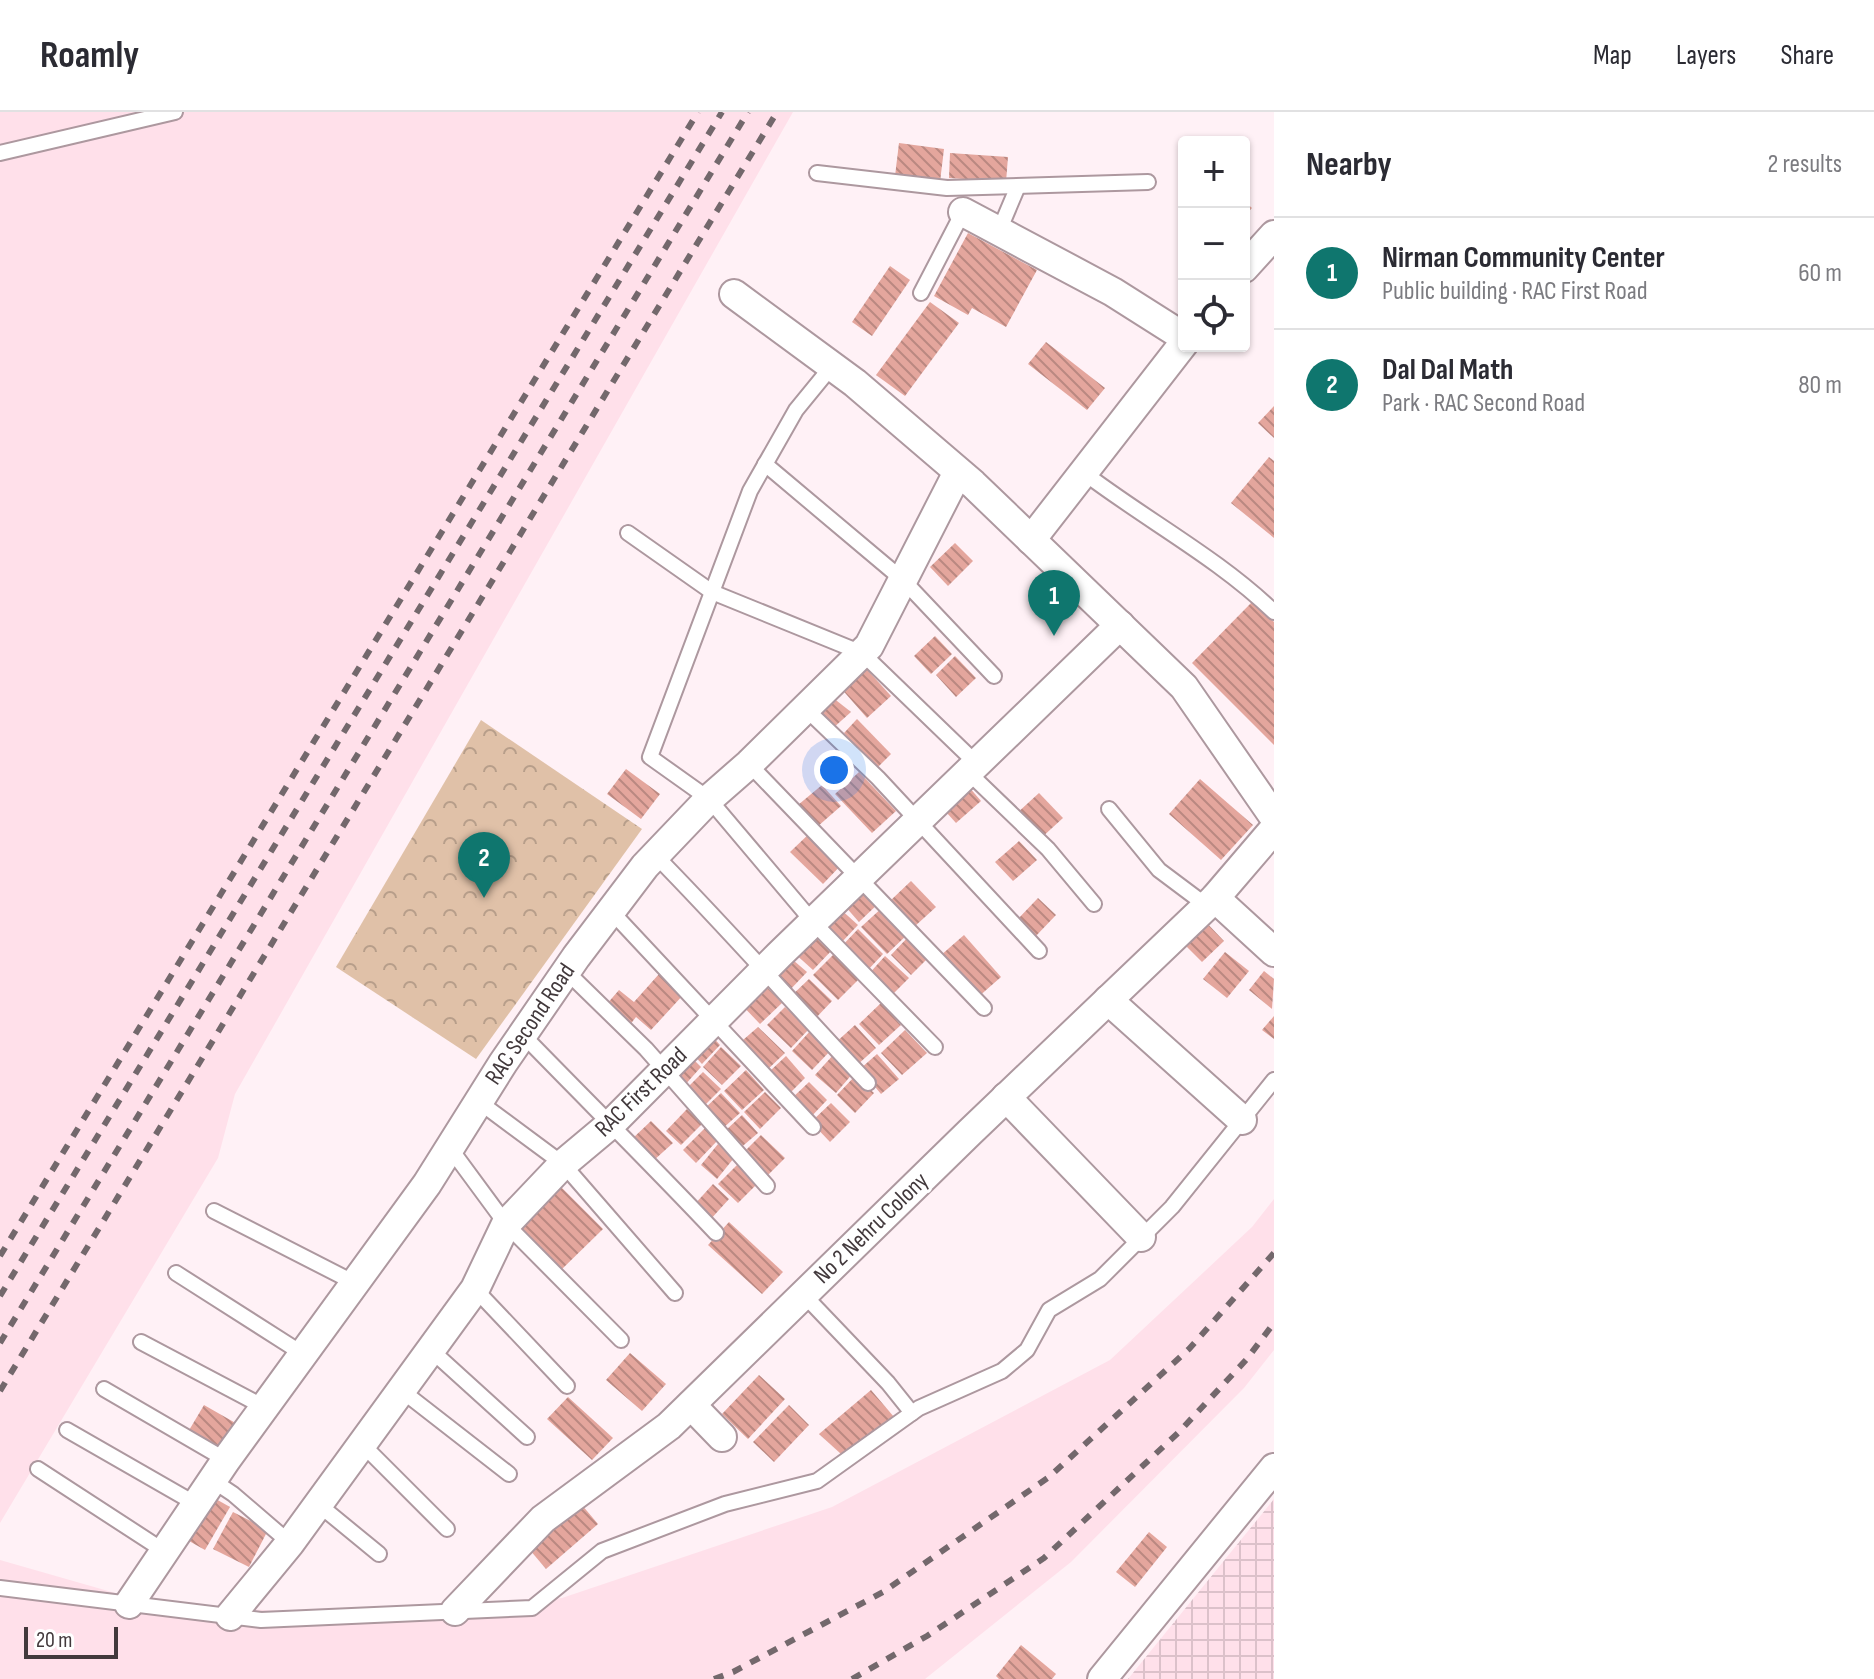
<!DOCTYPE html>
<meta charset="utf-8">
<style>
body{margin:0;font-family:"Sofia Sans Condensed",sans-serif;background:#f7f7f7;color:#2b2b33}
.controls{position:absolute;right:24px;top:24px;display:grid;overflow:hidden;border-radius:8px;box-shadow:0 2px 6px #0004}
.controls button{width:72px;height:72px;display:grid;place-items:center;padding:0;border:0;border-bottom:2px solid #e1e1e2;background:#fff;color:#2b2b33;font:40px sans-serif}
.scale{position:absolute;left:24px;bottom:20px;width:94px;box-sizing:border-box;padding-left:8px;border:4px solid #42393c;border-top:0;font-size:22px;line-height:28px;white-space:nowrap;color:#42393c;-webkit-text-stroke:6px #fff;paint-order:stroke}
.you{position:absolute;left:834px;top:658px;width:28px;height:28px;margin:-20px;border:6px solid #fff;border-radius:50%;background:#1a73e8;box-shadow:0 0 0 12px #1a73e833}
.badge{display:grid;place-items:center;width:52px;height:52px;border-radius:50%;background:#0f766e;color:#fff;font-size:26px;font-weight:700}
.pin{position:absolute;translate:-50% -66px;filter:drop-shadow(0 2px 4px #0008)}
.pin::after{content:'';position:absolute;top:42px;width:28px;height:24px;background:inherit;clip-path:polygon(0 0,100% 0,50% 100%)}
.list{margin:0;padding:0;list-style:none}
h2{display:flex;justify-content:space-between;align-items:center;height:104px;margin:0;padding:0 32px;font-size:34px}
h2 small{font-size:26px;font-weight:400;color:#7c7c81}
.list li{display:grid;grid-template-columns:52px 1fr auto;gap:24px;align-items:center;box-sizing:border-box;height:112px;padding:0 32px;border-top:2px solid #e1e1e2}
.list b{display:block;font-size:30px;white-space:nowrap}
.list p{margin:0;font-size:26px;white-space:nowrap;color:#7c7c81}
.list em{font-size:26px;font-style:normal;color:#7c7c81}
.icon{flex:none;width:44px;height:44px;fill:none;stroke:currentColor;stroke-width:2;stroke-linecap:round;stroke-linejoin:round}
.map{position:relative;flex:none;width:1274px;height:1567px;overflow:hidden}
header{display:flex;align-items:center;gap:48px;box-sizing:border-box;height:112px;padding:0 40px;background:#fff;border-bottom:2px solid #e1e1e2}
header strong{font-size:38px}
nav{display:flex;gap:44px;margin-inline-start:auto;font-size:28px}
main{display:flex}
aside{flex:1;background:#fff}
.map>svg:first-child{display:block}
.built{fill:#ffe0ea}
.industrial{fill:url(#industrial-grid)}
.forest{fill:url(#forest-crowns)}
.building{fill:url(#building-back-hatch)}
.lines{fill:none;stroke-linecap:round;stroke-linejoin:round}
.lane-casing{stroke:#ad989f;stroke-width:18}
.street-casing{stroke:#ad989f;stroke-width:32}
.lane{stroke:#fff;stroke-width:14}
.street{stroke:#fff;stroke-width:28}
.rail{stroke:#73686c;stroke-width:6;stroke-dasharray:10 10;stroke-linecap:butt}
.labels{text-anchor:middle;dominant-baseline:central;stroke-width:6;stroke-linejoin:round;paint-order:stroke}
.street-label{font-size:24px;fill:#42393c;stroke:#fff}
</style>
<header>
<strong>Roamly</strong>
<nav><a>Map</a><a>Layers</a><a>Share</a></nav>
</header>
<main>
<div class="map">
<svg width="1274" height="1567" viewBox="0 0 1274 1567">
<defs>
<pattern id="industrial-grid" width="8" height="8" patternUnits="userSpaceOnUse" patternTransform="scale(2)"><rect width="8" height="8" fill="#ffe0ea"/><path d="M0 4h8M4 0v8" fill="none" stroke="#dcc1ca"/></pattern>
<pattern id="forest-crowns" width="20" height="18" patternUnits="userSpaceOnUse" patternTransform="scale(2)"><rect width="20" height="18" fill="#e0c1a8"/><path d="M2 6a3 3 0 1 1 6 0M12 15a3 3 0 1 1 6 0" fill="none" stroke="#b79e8a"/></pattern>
<pattern id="building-back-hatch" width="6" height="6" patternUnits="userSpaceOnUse" patternTransform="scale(2)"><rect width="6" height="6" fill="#e4a69d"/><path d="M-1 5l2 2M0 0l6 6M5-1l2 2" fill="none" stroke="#ba8881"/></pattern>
</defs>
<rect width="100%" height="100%" fill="#fff1f6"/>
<g class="built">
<path d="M0,0H793L235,982L218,1046L0,1411Z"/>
<path d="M1274,1087V1238L1244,1276L1071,1450L925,1567H0V1448L157,1493L367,1503L562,1486L832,1395L1110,1248L1252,1115Z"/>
</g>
<path class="industrial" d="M1274,1387V1567H1128Z"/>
<path class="forest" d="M481,608L642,717L476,947L336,855Z"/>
<g class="building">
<path d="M899,31L944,37L940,70L895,64Z"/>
<path d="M950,41L1008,45L1006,70L949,66Z"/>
<path d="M1244,89L1252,96L1244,104Z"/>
<path d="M968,121L1037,158L1006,215L972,196L968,203L934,184Z"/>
<path d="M890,154L910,168L872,224L852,210Z"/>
<path d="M930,190L959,211L905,284L876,263Z"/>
<path d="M1046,230L1105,276L1087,298L1028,252Z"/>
<path d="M1274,294V326L1258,311Z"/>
<path d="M1269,345L1274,349V426L1231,391Z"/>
<path d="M955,431L973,449L948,474L930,455Z"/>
<path d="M1253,489L1274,510V633L1192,551Z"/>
<path d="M935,524L952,542L931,562L914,544Z"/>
<path d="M955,544L976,566L956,585L936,563Z"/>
<path d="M863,553L891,584L867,606L839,574Z"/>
<path d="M832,585L851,600L832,617L817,598Z"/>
<path d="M857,607L891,642L876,657L844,621Z"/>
<path d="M626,657L660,682L641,707L607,682Z"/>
<path d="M859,660L896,699L872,721L835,682Z"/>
<path d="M1200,667L1253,713L1221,748L1169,702Z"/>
<path d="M963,668L981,689L956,711L937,690Z"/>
<path d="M822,673L841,694L817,715L798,693Z"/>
<path d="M1039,681L1063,706L1040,727L1016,702Z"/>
<path d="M812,719L844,750L823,772L790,740Z"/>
<path d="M1019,729L1037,748L1013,769L995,750Z"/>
<path d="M911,769L936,795L914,815L890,789Z"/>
<path d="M863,774L880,790L859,810L844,793Z"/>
<path d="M1038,786L1056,803L1034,826L1016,809Z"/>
<path d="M884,794L909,821L887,842L861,815Z"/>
<path d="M838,795L858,813L840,832L821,812Z"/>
<path d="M1201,805L1224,829L1202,850L1179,827Z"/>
<path d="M858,817L883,842L866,860L840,836Z"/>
<path d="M812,818L833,837L813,858L792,839Z"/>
<path d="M910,823L931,843L911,863L891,843Z"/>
<path d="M964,823L1001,865L977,886L940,844Z"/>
<path d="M1225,840L1249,859L1227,886L1203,867Z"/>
<path d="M786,842L807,860L788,880L768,861Z"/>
<path d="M834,842L859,867L838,888L813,863Z"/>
<path d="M885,844L909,866L890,885L867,864Z"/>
<path d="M1264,859L1274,867L1272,897L1249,878Z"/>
<path d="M659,862L684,882L651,918L636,905L629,914L606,893L619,878L634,890Z"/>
<path d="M809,867L832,889L813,909L789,886Z"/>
<path d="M760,868L782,891L760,912L738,889Z"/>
<path d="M881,891L901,913L879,933L859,912Z"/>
<path d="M785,895L809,917L791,936L767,913Z"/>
<path d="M1274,904V927L1262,918Z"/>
<path d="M855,913L876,936L856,954L834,932Z"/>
<path d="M758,915L785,941L767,958L743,928Z"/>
<path d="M811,918L832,937L812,958L792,939Z"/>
<path d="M905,918L927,941L902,963L881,941Z"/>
<path d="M708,920L720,933L702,952L690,939Z"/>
<path d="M721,935L741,954L722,973L703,955Z"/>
<path d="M686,940L701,955L684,974L668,959Z"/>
<path d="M834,942L854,960L836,981L815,963Z"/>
<path d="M877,942L899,967L881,982L860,957Z"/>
<path d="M786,944L805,966L790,981L770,959Z"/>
<path d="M746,958L764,978L742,998L724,979Z"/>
<path d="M703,960L721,977L703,995L685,978Z"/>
<path d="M855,964L874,981L855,1001L837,983Z"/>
<path d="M809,970L827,988L809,1007L790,988Z"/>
<path d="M765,980L781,996L760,1017L744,1000Z"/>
<path d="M721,981L740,1001L722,1017L703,998Z"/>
<path d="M831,991L850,1010L830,1030L811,1010Z"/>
<path d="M687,997L702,1012L681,1033L666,1019Z"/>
<path d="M742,1003L758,1021L738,1038L723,1021Z"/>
<path d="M651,1009L673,1031L653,1049L632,1027Z"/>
<path d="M705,1016L718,1028L696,1051L683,1038Z"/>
<path d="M761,1023L785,1046L766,1065L742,1042Z"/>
<path d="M718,1032L734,1046L717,1067L701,1053Z"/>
<path d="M738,1052L758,1071L738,1091L718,1072Z"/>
<path d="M558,1072L603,1117L559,1160L514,1115Z"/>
<path d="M713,1072L729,1087L710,1108L694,1093Z"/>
<path d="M729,1110L783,1160L762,1182L708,1133Z"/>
<path d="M630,1241L666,1272L642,1299L606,1268Z"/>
<path d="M759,1263L785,1287L748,1327L722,1302Z"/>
<path d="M871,1278L894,1305L841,1342L819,1322Z"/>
<path d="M568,1285L613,1326L592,1348L547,1307Z"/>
<path d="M204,1293L239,1313L224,1340L188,1320Z"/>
<path d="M789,1293L809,1313L774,1350L753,1330Z"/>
<path d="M207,1382L230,1395L205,1438L182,1425Z"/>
<path d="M576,1386L598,1412L546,1457L524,1431Z"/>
<path d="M233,1400L268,1418L249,1455L213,1437Z"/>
<path d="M1149,1420L1167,1435L1135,1475L1116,1460Z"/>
<path d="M1021,1533L1056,1562L1052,1567H999L996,1564Z"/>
</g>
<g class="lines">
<defs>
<g id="lane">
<path d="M0,41L175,0"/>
<path d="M817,61L947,76L1148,70"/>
<path d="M999,119L1018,74"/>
<path d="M921,181L963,100"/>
<path d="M832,254L796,298L750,379L650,645L709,687L813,810L935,935"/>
<path d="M765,352L903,468L994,564"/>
<path d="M1083,360C1146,408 1218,446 1274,500"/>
<path d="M628,421L712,480L862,541L976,651"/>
<path d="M805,596L878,666L1039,839"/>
<path d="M749,652L984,896"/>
<path d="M967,659L1048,737L1094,792"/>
<path d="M1109,697L1159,758L1207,794"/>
<path d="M655,743C728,817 796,895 868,971"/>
<path d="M611,799L813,1015"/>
<path d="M566,859L646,937L767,1074"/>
<path d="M522,922C587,989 653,1054 716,1121"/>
<path d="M478,989L563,1052L675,1181"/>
<path d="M450,1036L506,1112L621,1228"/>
<path d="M214,1099L355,1171"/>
<path d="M176,1161L303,1242"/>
<path d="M475,1177L567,1274"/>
<path d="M804,1183L888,1271L912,1301"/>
<path d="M141,1230L264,1295"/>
<path d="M431,1238L527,1325"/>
<path d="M104,1277L226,1348"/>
<path d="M401,1278L509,1362"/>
<path d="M67,1318L196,1392"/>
<path d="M362,1332L447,1417"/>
<path d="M38,1357L164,1439"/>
<path d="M212,1368L233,1382L290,1431"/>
<path d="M318,1392L379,1442"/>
<path d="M0,1476L261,1508L532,1496L602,1439L725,1392L817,1369L919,1296L1002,1259L1027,1238L1049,1198L1100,1167L1172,1095L1274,968"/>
</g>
<g id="street">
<path d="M963,100L1113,180L1184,225"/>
<path d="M1244,156L1274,123"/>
<path d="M734,182L855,271L973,372L1184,575L1274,705"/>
<path d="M1031,428L1184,231"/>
<path d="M1215,786L1274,840"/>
<path d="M1108,888L1242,1008"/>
<path d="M1006,985L1141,1125"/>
<path d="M691,1293L722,1325"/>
<path d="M129,1492L226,1348L427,1072L503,951L576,845L645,754L709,687L749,652L869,534L958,360"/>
<path d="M455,1499L543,1407L669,1314L969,1021L1215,786L1274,717"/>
<path d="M230,1504L290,1431L475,1177L506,1112L563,1052L612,1011L779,843L1120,513"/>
<path d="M1102,1567L1274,1356"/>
</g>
</defs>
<use href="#lane" class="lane-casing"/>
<use href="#street" class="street-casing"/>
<use href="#lane" class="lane"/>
<use href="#street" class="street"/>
<g class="rail">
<path d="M0,1144L698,0"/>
<path d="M0,1184L722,0"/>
<path d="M0,1231L748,0"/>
<path d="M0,1279L777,0"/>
<path d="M714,1567L733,1560L883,1480L1049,1365L1189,1237L1274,1141"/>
<path d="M852,1567L927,1524L1044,1446L1179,1320L1246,1248L1274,1211"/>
</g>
</g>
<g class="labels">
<g class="street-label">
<text transform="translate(530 912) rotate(-56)">RAC Second Road</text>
<text transform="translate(641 980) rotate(-44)">RAC First Road</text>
<text transform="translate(871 1116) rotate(-44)">No 2 Nehru Colony</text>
</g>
</g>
</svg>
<div class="controls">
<button>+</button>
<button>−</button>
<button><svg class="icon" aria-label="locate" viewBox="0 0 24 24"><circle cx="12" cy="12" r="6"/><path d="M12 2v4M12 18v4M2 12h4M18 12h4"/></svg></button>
</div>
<div class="scale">20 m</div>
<div class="you"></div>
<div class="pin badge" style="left:1054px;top:524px">1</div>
<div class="pin badge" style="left:484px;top:786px">2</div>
</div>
<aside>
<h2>Nearby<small>2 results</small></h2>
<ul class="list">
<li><span class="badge">1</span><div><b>Nirman Community Center</b><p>Public building · RAC First Road</p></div><em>60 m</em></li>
<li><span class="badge">2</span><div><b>Dal Dal Math</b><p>Park · RAC Second Road</p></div><em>80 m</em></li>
</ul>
</aside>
</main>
